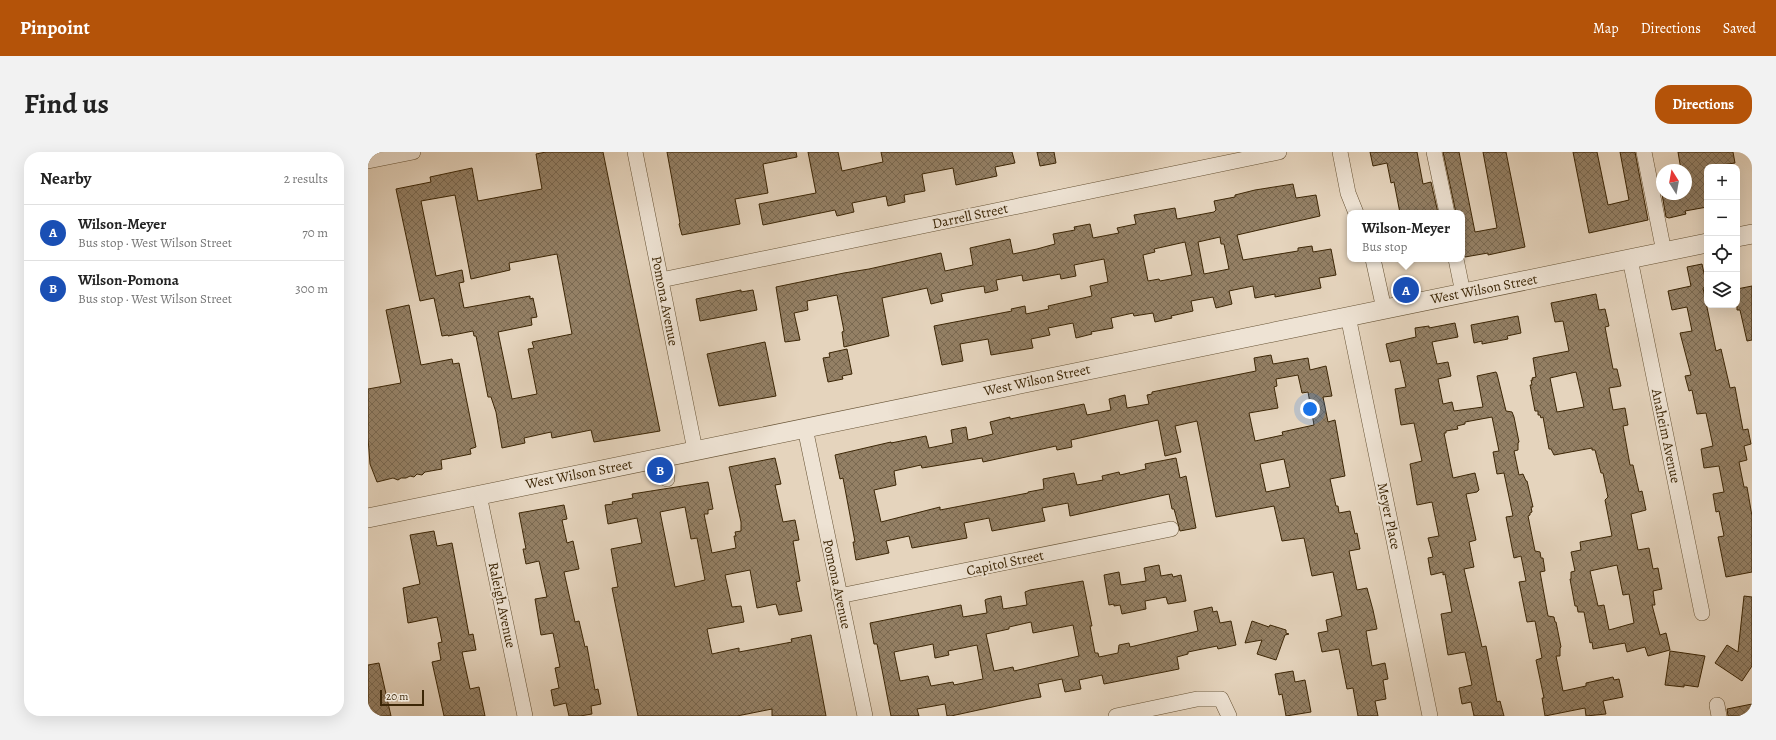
<!DOCTYPE html>
<meta charset="utf-8">
<style>
body{margin:0;font-family:Alegreya,serif;background:#f2f2f2;color:#222}
.controls{position:absolute;right:12px;top:12px;display:grid;overflow:hidden;border-radius:8px;box-shadow:0 4px 16px #0002}
.controls button{width:36px;height:36px;display:grid;place-items:center;padding:0;border:0;border-bottom:1px solid #e0e0e0;background:#fff;color:#222;font:20px sans-serif}
.compass{position:absolute;left:1288px;top:12px;width:36px;height:36px;border-radius:50%;background:#fff;box-shadow:0 4px 16px #0002;rotate:349deg}
.scale{position:absolute;left:12px;bottom:10px;width:44px;box-sizing:border-box;padding-left:4px;border:2px solid #3c2606;border-top:0;font-size:11px;line-height:14px;white-space:nowrap;color:#3c2606;-webkit-text-stroke:3px #eee3d4;paint-order:stroke}
.you{position:absolute;left:942px;top:257px;width:14px;height:14px;margin:-10px;border:3px solid #fff;border-radius:50%;background:#1a73e8;box-shadow:0 0 0 6px #1a73e833}
.badge{display:grid;place-items:center;width:26px;height:26px;border-radius:50%;background:#b45309;color:#fff;font-size:13px;font-weight:700}
.pin{position:absolute;translate:-50% -50%;border:2px solid #fff;box-shadow:0 1px 4px #0006}
.popup{position:absolute;left:979px;top:58px;width:118px;height:52px;box-sizing:border-box;display:grid;place-content:center;border-radius:8px;background:#fff;filter:drop-shadow(0 1px 3px #0005);font-size:13px;white-space:nowrap;color:#767676}
.popup b{font-size:15px;color:#222}
.popup::after{content:'';position:absolute;left:50%;top:100%;margin-left:-8px;border:8px solid transparent;border-top-color:#fff}
.list{margin:0;padding:0;list-style:none}
h2{display:flex;justify-content:space-between;align-items:center;height:52px;margin:0;padding:0 16px;font-size:17px}
h2 small{font-size:13px;font-weight:400;color:#767676}
.list li{display:grid;grid-template-columns:26px 1fr auto;gap:12px;align-items:center;box-sizing:border-box;height:56px;padding:0 16px;border-top:1px solid #e0e0e0}
.list b{display:block;font-size:15px;white-space:nowrap}
.list p{margin:0;font-size:13px;white-space:nowrap;color:#767676}
.list em{font-size:13px;font-style:normal;color:#767676}
.icon{flex:none;width:22px;height:22px;fill:none;stroke:currentColor;stroke-width:2;stroke-linecap:round;stroke-linejoin:round}
.map{position:relative;flex:none;width:1384px;height:564px;overflow:hidden;border-radius:16px}
header{display:flex;align-items:center;gap:24px;box-sizing:border-box;height:56px;padding:0 20px;background:#b45309;color:#fff}
header strong{font-size:19px}
nav{display:flex;gap:22px;margin-inline-start:auto;font-size:14px}
.intro{display:flex;align-items:center;justify-content:space-between;box-sizing:border-box;height:96px;padding:0 24px}
h1{margin:0;font-size:28px}
.button{padding:10px 18px;border-radius:16px;background:#b45309;color:#fff;font-size:14px;font-weight:700}
main{display:flex;gap:24px;padding:0 24px}
aside{flex:1;background:#fff;border-radius:16px;box-shadow:0 4px 16px #0002}
.map>svg:first-child{display:block}
.building{fill:url(#building-cross-hatch);stroke:#3c2606;fill-rule:evenodd}
.lines{fill:none;stroke-linecap:round;stroke-linejoin:round}
.minor-casing{stroke:#665234;stroke-width:16}
.tertiary-casing{stroke:#665234;stroke-width:20}
.minor{stroke:#eee3d4;stroke-width:15}
.tertiary{stroke:#eee3d4;stroke-width:19}
.labels{text-anchor:middle;dominant-baseline:central;stroke-width:4;stroke-linejoin:round;paint-order:stroke}
.street-label{font-size:14px;fill:#3c2606;stroke:#eee3d4}
</style>
<header>
<strong>Pinpoint</strong>
<nav><a>Map</a><a>Directions</a><a>Saved</a></nav>
</header>
<div class="intro"><h1>Find us</h1><a class="button">Directions</a></div>
<main>
<aside>
<h2>Nearby<small>2 results</small></h2>
<ul class="list">
<li><span class="badge" style="background:#1a4fb4">A</span><div><b>Wilson-Meyer</b><p>Bus stop · West Wilson Street</p></div><em>70 m</em></li>
<li><span class="badge" style="background:#1a4fb4">B</span><div><b>Wilson-Pomona</b><p>Bus stop · West Wilson Street</p></div><em>300 m</em></li>
</ul>
</aside>
<div class="map">
<svg width="1384" height="564" viewBox="0 0 1384 564">
<defs>
<pattern id="building-cross-hatch" width="8" height="8" patternUnits="userSpaceOnUse"><rect width="8" height="8" fill="#948065"/><path d="M0 0l8 8M0 8l8-8" fill="none" stroke="#7a6951"/></pattern>
</defs>
<rect width="100%" height="100%" fill="#e5d4bd"/>
<filter id="stains"><feTurbulence type="fractalNoise" baseFrequency=".005" numOctaves="4"/><feColorMatrix values="0 0 0 0 .2 0 0 0 0 .09 0 0 0 0 .02 0 0 0 .5 -.17"/></filter>
<radialGradient id="worn" r=".72"><stop offset=".6" stop-color="#630" stop-opacity="0"/><stop offset="1" stop-color="#630" stop-opacity=".3"/></radialGradient>
<g class="building">
<path d="M178,0H235L292,279L226,290L223,278L184,286L183,280L156,286L157,291L134,296L128,260L123,245H120L108,184H106L105,179L80,184V183L74,184L66,146L52,149L28,37L63,30L62,25L104,16L110,49L174,37L168,2ZM87,43L103,127L142,118L141,111L189,102L204,182L164,190L166,196L160,197L169,242L144,247L130,180L164,173L163,166L169,165L165,146L162,147V144L96,156L91,131L96,130L94,118L68,124L53,49Z"/>
<path d="M299,0H428L429,5L395,12L400,41L367,47L372,72L314,83L311,72L312,71Z"/>
<path d="M440,0H470L474,19L515,10L513,0H644L647,11L627,15L629,24L588,33L585,16L554,22L557,39L536,43L537,50L520,54L518,44L484,51L486,60L469,64L467,58L395,73L391,52L448,41Z"/>
<path d="M669,0H686L688,11L672,14Z"/>
<path d="M1002,0H1049L1055,32L1063,30L1070,61H1032L1026,30L1023,31L1019,11L1005,14Z"/>
<path d="M1075,0H1091L1107,80L1129,76L1115,0H1138L1157,95L1120,103V101L1097,105L1094,100V61H1088Z"/>
<path d="M1205,0H1229L1240,53L1261,48L1252,0H1267L1280,68L1221,81Z"/>
<path d="M1310,0H1365L1367,11L1339,15V55L1317,59L1318,62L1301,66L1298,65L1294,42H1318V18H1313Z"/>
<path d="M925,32L928,46L948,43L952,64L869,83L875,108L930,99V96L944,94L945,100L963,97L968,123L951,126L953,136L907,145V142L887,146L885,134L861,139L864,152L848,156L845,145L823,149L825,159L803,164L804,166L787,170L785,161L766,164L765,161L743,166L745,176L723,180L724,182L708,186L705,171L680,176L682,183L663,187L665,196L623,203L620,187L592,192L595,209L574,213L566,174L644,159L643,157L657,154L658,162L681,157L680,154L724,144L722,134L740,130L736,107L706,113L708,124L693,127L692,122L655,129L654,123L628,128L630,138L617,141L616,134L597,137L573,142L575,149L563,152L559,136L514,146L521,184L476,195L474,180L476,179L469,143L439,149L440,158L426,161L432,188L417,190L408,135L476,121L501,117L573,101L577,119L605,113L602,96L642,87L645,102L669,97L687,92L685,82L707,78L706,75L722,72L725,86L751,81L749,76L768,72L766,63L807,56L809,67L846,60L848,58L846,49L867,45V43L887,38ZM852,85L853,92H856L861,117L836,122L830,90ZM817,90L824,123L792,129L791,127L780,129L775,103L787,100L786,97Z"/>
<path d="M1334,112L1339,135L1335,136L1348,199L1353,197L1362,236L1367,235L1375,278L1380,277L1383,292L1376,294L1379,308L1371,310L1376,335H1379L1384,364V420L1358,425L1350,385L1356,384L1351,359L1348,360L1345,342L1356,340L1351,314L1336,316L1333,297L1345,294L1338,261L1329,262L1324,238L1321,239L1317,224L1323,223L1312,181L1324,179L1319,155L1304,158L1300,139L1323,134L1319,115Z"/>
<path d="M1384,134V188L1379,189L1372,158H1369V137Z"/>
<path d="M373,138V140L385,138L389,158L332,169L328,147Z"/>
<path d="M1228,142L1231,158L1237,157L1241,174L1237,175L1245,217H1249L1253,234L1241,236L1245,258L1257,256L1260,273L1255,274L1262,313H1265L1271,340L1274,339L1278,358L1263,362L1270,398L1281,396L1285,417L1290,416L1294,437L1285,439L1287,453H1284L1292,483L1298,481L1302,498L1280,504L1277,495L1259,500L1257,491L1225,497L1224,490L1222,491L1216,460H1210L1209,454H1207L1202,427H1203V420L1207,419L1203,400L1213,398L1212,390L1244,384L1237,348L1240,345L1235,321H1233L1227,298H1224V296L1186,303L1183,297H1181L1175,265L1173,266L1172,263H1170V259H1167L1162,233H1164L1163,228H1165L1164,226L1168,225L1165,206L1201,199L1195,169L1187,170L1183,151ZM1208,220L1216,255L1189,260L1182,226ZM1249,413L1255,443L1261,442L1266,471L1241,478L1236,453L1230,454L1222,419Z"/>
<path d="M41,153L53,213L84,207L85,212L91,211L108,295L102,297L103,302L73,308L74,317L57,320L54,323L49,322L46,325L42,324L38,326H33L30,328L25,326L9,330L2,312L0,286V237L33,231L18,158Z"/>
<path d="M1150,164L1153,181L1139,184L1140,187L1114,192V189L1106,191L1103,173Z"/>
<path d="M1087,171L1090,185L1064,190L1069,212L1080,210L1083,224L1070,227L1075,252L1084,250L1086,259L1115,255L1109,224L1128,220L1129,222L1138,259L1144,260L1146,265L1151,290L1150,291V298L1146,299L1151,323L1155,322L1158,329H1159L1165,355H1163L1164,360L1162,361V363L1160,364L1167,399L1172,400L1173,406H1175L1177,419L1172,420L1180,464L1186,465L1187,470H1188L1193,495L1192,496V504H1188L1195,539L1218,534V531L1245,525L1246,528L1251,527L1255,545L1235,549L1238,562L1218,564L1217,556L1177,564L1174,546H1176L1168,508L1174,506L1167,469L1159,470L1151,430L1158,429L1153,404L1146,406L1138,365L1145,364L1136,321L1129,322L1125,300L1131,299L1124,265L1097,270V272L1089,274L1090,277L1078,279V281H1076L1085,326L1107,321L1111,338L1109,340L1098,342L1108,388L1101,390L1106,415L1096,417L1114,495L1118,494L1129,550L1132,549L1136,564H1106L1103,550L1094,552L1091,536L1104,533L1097,500L1080,503L1073,462L1084,460L1077,422L1075,423V420L1063,423L1060,406L1065,405L1060,386L1071,384L1064,350L1049,353L1042,312L1054,309L1046,271L1033,273L1027,237L1038,235L1032,208L1022,210L1018,192L1048,185L1047,176L1061,174V176Z"/>
<path d="M397,190L408,244L351,254L339,202Z"/>
<path d="M479,197L484,222L474,224L475,227L460,230L455,206L462,205L461,201Z"/>
<path d="M903,203L905,212L940,206L942,218L958,214L964,244L955,245L960,270L967,268L977,324L962,327L968,354H970L971,361L982,359L987,382L989,381L992,397L981,399L989,438L999,436L1005,458L1009,477L998,479L1004,514L1017,511L1020,527L1015,528L1018,547L1007,549L1010,564H990L985,536L979,537L971,497L954,500L950,481L960,479L958,468L974,464L965,420L944,424L936,386L914,389L906,354L848,365L829,269L807,274L813,300L797,304L790,268L703,288L704,295L689,298L688,294L615,310L614,306L554,316L553,313L526,319L528,333L506,338L513,370L572,355V358L660,341V340L676,337L675,327L706,321L709,333L735,328L734,324L751,320L752,323L778,317L777,312L808,306L812,326L818,324L828,376L812,379L806,357H804L801,342L702,364L700,351L674,356L677,369L624,379L621,366L596,371L599,386L544,396L541,384L518,389L521,401L488,408L485,390H487L475,326L472,327L467,303L523,290V291L558,284L561,296L585,291L583,278L598,275L600,288L625,282L622,270L642,265V267L716,252L719,263L743,258L741,247L757,243L759,256L781,252L779,243L784,242V240L888,219L886,206ZM930,223L934,241L940,240L946,273L914,280L915,283L887,289L881,261L910,256L906,235L909,234L908,227ZM916,307L922,335L898,340L892,312Z"/>
<path d="M407,306L413,332L407,333L415,370L427,368L431,388L425,389L432,429L428,430L434,459L411,463L408,452L389,456L382,418L357,423L364,455L373,454L376,470L339,477L344,502L371,496V500L424,490L423,487L443,483L458,564H404V557L369,564H270L244,436L250,435L243,397L274,391L269,366L240,372L237,353L245,352L244,350L265,346L264,342L340,330L345,357L340,358V362H336L344,401L368,396L366,384H368L367,380L373,379V370L361,315ZM317,355L323,387L329,386L337,428L307,435L292,360Z"/>
<path d="M196,353L199,367L194,368L199,391L205,389L211,417L196,420L207,470L211,469L217,495L219,494L227,538L230,537L233,552L223,554L224,562L212,564H201L198,551L186,554L183,538L191,536L187,516L192,515L185,481L173,483L167,447L179,445L171,409L158,412L155,397H158L151,361Z"/>
<path d="M66,379L69,394L84,391L101,483L105,482L108,498L94,500L102,537L111,535L117,564H76L64,510L73,508L70,491L74,490L69,465L40,471L35,436L52,432L42,383Z"/>
<path d="M791,413L793,424L804,422L805,425L813,423L818,449L800,452L798,445L777,449L778,457L754,462L752,453L746,454V452L741,453L736,423L751,420L753,433L778,429L776,416Z"/>
<path d="M715,429L724,474H722L727,501H730L731,505L750,501L751,493L761,491L762,495L830,479L826,459L844,455L845,460L849,459L852,471L863,469L868,493L850,497L849,494L820,500V502L809,505L811,517L736,532L734,523L711,528L713,537L697,540L694,527L670,532L673,545L661,547L583,564H579L577,552L549,557L551,564H523L509,492H506L502,471L593,453L595,465L619,461L617,448L619,447L633,444L635,457L659,453L657,440L662,438ZM663,470L665,481L705,473L711,504L646,519L645,515L626,519L618,482L641,477V475ZM565,492L567,506L581,503L580,499L609,493L615,527L586,533L585,530L563,534L560,524L532,529L526,500Z"/>
<path d="M1376,444L1384,445V514L1374,529L1347,511L1359,493L1370,500Z"/>
<path d="M884,469L901,475L902,473L918,478V481L921,482L917,483L908,508L889,502L894,488L877,491Z"/>
<path d="M1302,499L1337,504L1330,535L1316,533V535L1297,533Z"/>
<path d="M11,511L23,564H0V513Z"/>
<path d="M925,519L927,530L937,528L943,560L918,564L914,542L911,543L907,522Z"/>
<path d="M1384,552V564H1360L1359,557Z"/>
</g>
<g class="lines">
<defs>
<g id="minor">
<path d="M267,0L327,298"/>
<path d="M972,0L980,41L988,61"/>
<path d="M1066,0L1079,61"/>
<path d="M1276,0L1296,100"/>
<path d="M0,9L45,0"/>
<path d="M1005,107L1016,157"/>
<path d="M1088,107L1095,141"/>
<path d="M1262,107L1334,461"/>
<path d="M293,128L911,0"/>
<path d="M980,164L1062,564"/>
<path d="M437,276L497,564"/>
<path d="M295,305L299,327"/>
<path d="M111,343L157,564"/>
<path d="M471,444L803,377"/>
<path d="M1349,553L1351,564"/>
<path d="M748,564L829,547H853L861,564"/>
</g>
<g id="tertiary">
<path d="M1369,85L1384,82"/>
<path d="M0,366L1339,91"/>
</g>
</defs>
<use href="#minor" class="minor-casing"/>
<use href="#tertiary" class="tertiary-casing"/>
<use href="#minor" class="minor"/>
<use href="#tertiary" class="tertiary"/>
</g>
<g class="labels">
<g class="street-label">
<text transform="translate(602 64) rotate(-12)">Darrell Street</text>
<text transform="translate(1116 137) rotate(-11)">West Wilson Street</text>
<text transform="translate(297 149) rotate(79)">Pomona Avenue</text>
<text transform="translate(669 228) rotate(-12)">West Wilson Street</text>
<text transform="translate(1298 284) rotate(78)">Anaheim Avenue</text>
<text transform="translate(211 322) rotate(-11)">West Wilson Street</text>
<text transform="translate(1021 364) rotate(78)">Meyer Place</text>
<text transform="translate(637 411) rotate(-12)">Capitol Street</text>
<text transform="translate(469 432) rotate(78)">Pomona Avenue</text>
<text transform="translate(134 453) rotate(78)">Raleigh Avenue</text>
</g>
</g>
<rect width="100%" height="100%" filter="url(#stains)"/>
<rect width="100%" height="100%" fill="url(#worn)"/>
</svg>
<div class="controls">
<button>+</button>
<button>−</button>
<button><svg class="icon" aria-label="locate" viewBox="0 0 24 24"><circle cx="12" cy="12" r="6"/><path d="M12 2v4M12 18v4M2 12h4M18 12h4"/></svg></button>
<button><svg class="icon" aria-label="layers" viewBox="0 0 24 24"><path d="M12 4l9 5-9 5-9-5zM3 14l9 5 9-5"/></svg></button>
</div>
<svg class="compass" viewBox="-18 -18 36 36"><path d="M0-13l5 13h-10z" fill="#e53935"/><path d="M0 13l5-13h-10z" fill="#767676"/></svg>
<div class="scale">20 m</div>
<div class="you"></div>
<div class="pin badge" style="left:1038px;top:138px;background:#1a4fb4">A</div>
<div class="popup"><b>Wilson-Meyer</b>Bus stop</div>
<div class="pin badge" style="left:292px;top:318px;background:#1a4fb4">B</div>
</div>
</main>
